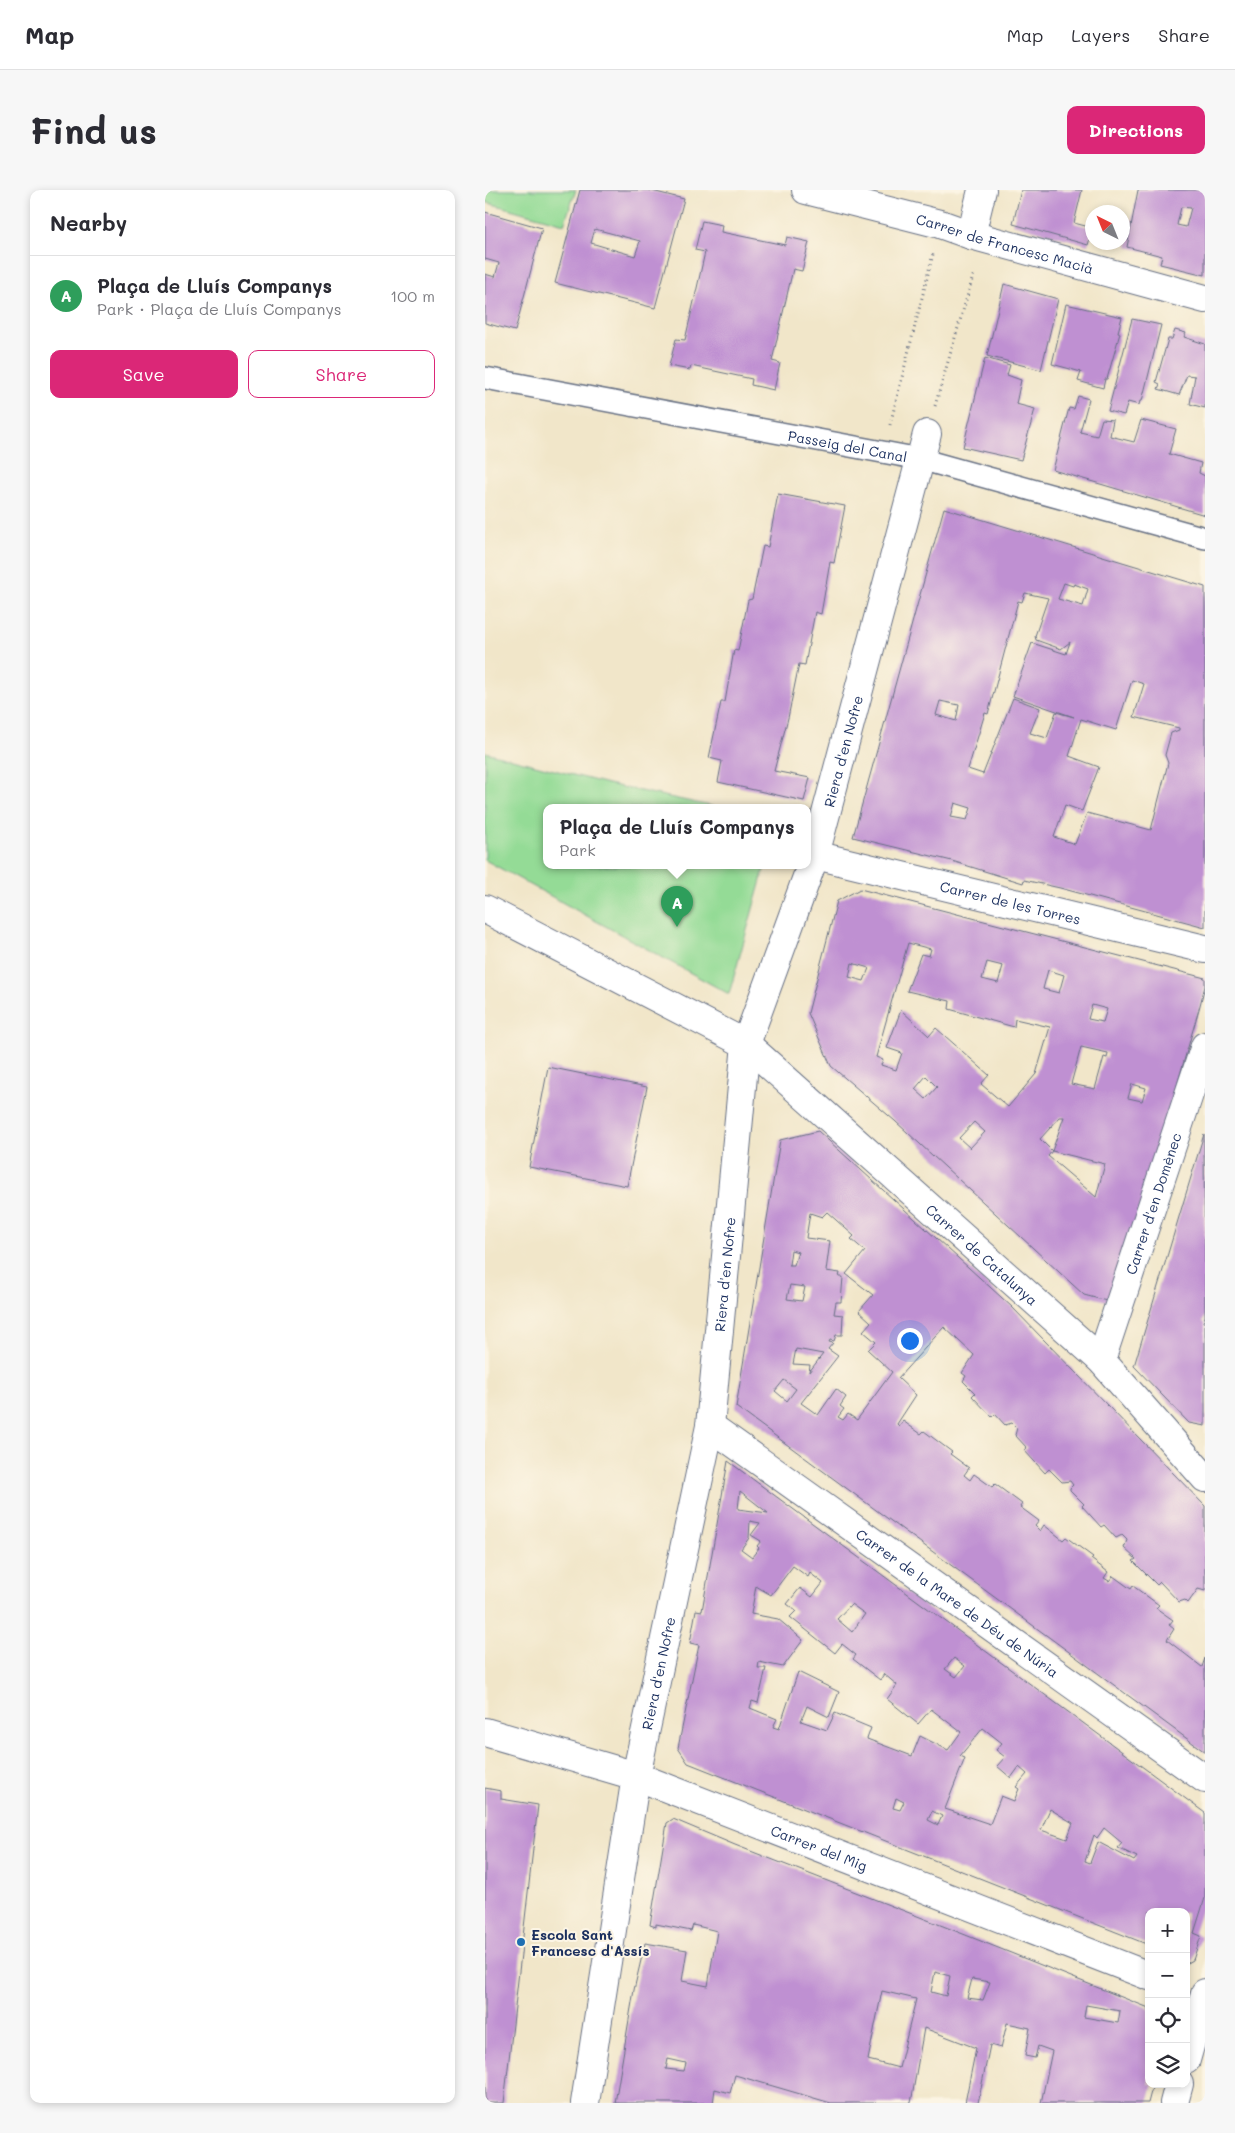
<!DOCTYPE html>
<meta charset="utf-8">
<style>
body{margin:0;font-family:Mali,sans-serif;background:#f7f7f7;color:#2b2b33}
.controls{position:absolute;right:15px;bottom:15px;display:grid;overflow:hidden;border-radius:10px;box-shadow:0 2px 8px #0003}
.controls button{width:45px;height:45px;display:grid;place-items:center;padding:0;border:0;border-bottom:1px solid #e1e1e2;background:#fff;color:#2b2b33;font:25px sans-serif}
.compass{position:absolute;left:600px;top:15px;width:45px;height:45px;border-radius:50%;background:#fff;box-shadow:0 2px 8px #0003;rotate:317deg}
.you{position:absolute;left:424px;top:1150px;width:18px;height:18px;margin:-12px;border:4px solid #fff;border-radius:50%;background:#1a73e8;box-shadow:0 0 0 8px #1a73e833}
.badge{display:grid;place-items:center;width:32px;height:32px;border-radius:50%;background:#db2777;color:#fff;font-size:16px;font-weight:700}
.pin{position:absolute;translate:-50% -41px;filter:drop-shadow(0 1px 2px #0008)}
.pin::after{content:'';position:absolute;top:26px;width:18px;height:15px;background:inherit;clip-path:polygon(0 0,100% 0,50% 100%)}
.popup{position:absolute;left:58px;top:614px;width:268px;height:65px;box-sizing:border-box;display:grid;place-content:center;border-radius:10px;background:#fff;filter:drop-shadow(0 1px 4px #0005);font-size:16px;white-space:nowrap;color:#7c7c81}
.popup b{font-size:19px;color:#2b2b33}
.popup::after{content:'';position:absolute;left:50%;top:100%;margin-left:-10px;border:10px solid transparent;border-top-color:#fff}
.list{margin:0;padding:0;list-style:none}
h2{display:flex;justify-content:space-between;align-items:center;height:65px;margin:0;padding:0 20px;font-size:21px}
h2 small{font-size:16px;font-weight:400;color:#7c7c81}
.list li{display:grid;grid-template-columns:32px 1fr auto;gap:15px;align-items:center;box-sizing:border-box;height:80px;padding:0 20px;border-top:1px solid #e1e1e2}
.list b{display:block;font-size:19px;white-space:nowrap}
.list p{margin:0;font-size:16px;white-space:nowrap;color:#7c7c81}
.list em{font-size:16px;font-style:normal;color:#7c7c81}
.actions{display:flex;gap:10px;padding:15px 20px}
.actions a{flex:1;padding:11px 0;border:1px solid #db2777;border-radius:10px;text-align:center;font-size:18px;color:#db2777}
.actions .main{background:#db2777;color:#fff}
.icon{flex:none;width:28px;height:28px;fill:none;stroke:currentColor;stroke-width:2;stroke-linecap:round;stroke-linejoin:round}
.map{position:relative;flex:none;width:720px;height:1913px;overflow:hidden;border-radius:10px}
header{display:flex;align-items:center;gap:30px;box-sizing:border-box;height:70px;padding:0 25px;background:#fff;border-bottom:1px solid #e1e1e2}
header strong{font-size:24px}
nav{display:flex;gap:28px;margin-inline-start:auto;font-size:18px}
.intro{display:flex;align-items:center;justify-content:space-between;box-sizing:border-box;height:120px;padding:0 30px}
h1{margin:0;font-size:35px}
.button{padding:12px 22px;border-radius:10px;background:#db2777;color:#fff;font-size:18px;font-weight:700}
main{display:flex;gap:30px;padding:0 30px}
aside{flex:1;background:#fff;border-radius:10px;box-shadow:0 2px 8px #0003}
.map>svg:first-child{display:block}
.green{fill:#94db96;stroke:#58857a}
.building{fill:#bf90d2;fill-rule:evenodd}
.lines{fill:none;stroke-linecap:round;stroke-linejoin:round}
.pedestrian-casing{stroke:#666f83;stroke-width:24}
.minor-casing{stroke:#666f83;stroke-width:30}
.path{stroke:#666f83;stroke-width:3;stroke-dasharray:1 4;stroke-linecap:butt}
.pedestrian{stroke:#fff;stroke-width:21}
.minor{stroke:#fff;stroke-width:28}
.poi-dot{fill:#1f6fb2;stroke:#fcf5e5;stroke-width:2}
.labels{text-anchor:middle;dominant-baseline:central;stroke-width:4;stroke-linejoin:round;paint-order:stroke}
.street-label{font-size:14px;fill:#1b2f5e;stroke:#fcf5e5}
.poi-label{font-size:14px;font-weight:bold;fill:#1b2f5e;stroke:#fcf5e5;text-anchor:start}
</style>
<header>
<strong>Map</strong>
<nav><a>Map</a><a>Layers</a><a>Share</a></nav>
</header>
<div class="intro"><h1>Find us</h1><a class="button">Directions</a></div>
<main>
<aside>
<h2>Nearby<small></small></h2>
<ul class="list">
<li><span class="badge" style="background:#2e9e5b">A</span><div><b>Plaça de Lluís Companys</b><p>Park · Plaça de Lluís Companys</p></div><em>100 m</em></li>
</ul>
<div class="actions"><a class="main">Save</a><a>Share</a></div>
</aside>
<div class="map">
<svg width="720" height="1913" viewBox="0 0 720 1913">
<rect width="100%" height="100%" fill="#fcf5e5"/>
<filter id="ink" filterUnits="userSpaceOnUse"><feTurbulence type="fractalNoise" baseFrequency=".02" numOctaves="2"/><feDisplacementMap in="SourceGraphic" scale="10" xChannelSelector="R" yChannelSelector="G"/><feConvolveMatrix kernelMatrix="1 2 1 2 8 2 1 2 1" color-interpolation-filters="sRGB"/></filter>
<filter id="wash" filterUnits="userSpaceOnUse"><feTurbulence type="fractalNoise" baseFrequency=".0096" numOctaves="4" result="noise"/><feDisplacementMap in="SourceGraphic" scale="20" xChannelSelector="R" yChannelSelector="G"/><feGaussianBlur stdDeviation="1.12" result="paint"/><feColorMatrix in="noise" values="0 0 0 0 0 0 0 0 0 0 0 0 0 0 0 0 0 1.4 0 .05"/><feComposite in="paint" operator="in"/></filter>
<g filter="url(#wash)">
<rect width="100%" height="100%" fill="#f1e6c9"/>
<g class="green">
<path d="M0,0H91L79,34L0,12Z"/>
<path d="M0,562L123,594L235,618H62V676H280L244,804L0,670Z"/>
</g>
<g id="blocks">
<g class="building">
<path d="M95,0H163L199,9L170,118L70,93ZM110,39L155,51L150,66L106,53Z"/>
<path d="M536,0H597L589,33L608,38L603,55L528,34Z"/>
<path d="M653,0H720V85L675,74L677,66L642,57ZM696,17L706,18L701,37L692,35Z"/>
<path d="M0,22L57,38L30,141L0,133V84L10,87L14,73L0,69Z"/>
<path d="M217,31L237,35L236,42L300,55L302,47L324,52L317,81L308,79L297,127L287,171L295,173L289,200L266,195L267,189L206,176L205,180L184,176L191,149L200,150L210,107L220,62L210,60Z"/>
<path d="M519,94L573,109L556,180L502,166Z"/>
<path d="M581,114L637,127L633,142L635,143L622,189H620L618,198L593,191L596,182L567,174Z"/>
<path d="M647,129L676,135L657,211H655L654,215L643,212L639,225L623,221Z"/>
<path d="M690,140L701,143L699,147L720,154V218L705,214L710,186L702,185L694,205L673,199L675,194L671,192L683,149H687Z"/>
<path d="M500,168L525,175L522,185L536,190L531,214L550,219L536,270L478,257Z"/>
<path d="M593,206L604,209L595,242L612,246L617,229L628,230L625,246L649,252L656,230L691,239L684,264L716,273L714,283L720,286V325L568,280L584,218L589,219Z"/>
<path d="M293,304L360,316L349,373L345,372L336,424L330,422L320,475L314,474L303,528L289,581L325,588L319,611L233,592L237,571L224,568L236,512H240L249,460L253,461L263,410L267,409L278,356L283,357Z"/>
<path d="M459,318L720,397V737L575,698L539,690L538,693L467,671L368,647ZM579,393L588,396L589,394L603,399L598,416L573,409ZM540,403L563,408L550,446L551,450L576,459L585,452L581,464L547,453L528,506L589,527L571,522L562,548L545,543L555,518L528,508L498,584L483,579L500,523L503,524L533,411L537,412ZM647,490L659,494L649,527L694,538V540L686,543L680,565L683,573L666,640L602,623L590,654L569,647L580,615L597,621L614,577L584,566L596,529L631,540ZM455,511L474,515L471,531L451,525ZM470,613L486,618L482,630L466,627Z"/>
<path d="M375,699L720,788V796L714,819L629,1113L599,1105L410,931L346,876L323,823L352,711ZM423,753L446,759L444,766L436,764L422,801L465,811L464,819L529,837L530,829L565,837L551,884L523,917L496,894L504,885L451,838L444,846L416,820L402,858L417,863L411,880L396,875L398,870L391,867ZM502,772L518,776L513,793L497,789ZM367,773L384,778L379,791L364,787ZM563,780L579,785L574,803L558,799ZM607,815L622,819L618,832L603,829ZM596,857L623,863L622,868L619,867L610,899L586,894ZM441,886L452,897L441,909L430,899ZM647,894L661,898L657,911L643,908ZM575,927H579L567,961L620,974L611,1007L563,966L567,961L555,949ZM489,932L500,942L485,958L474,948Z"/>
<path d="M63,877L162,897L142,996L44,977Z"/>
<path d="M333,941L527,1117L720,1316V1401L713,1399L703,1413L700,1410L694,1412L675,1392L672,1395L648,1371L651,1369L639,1358L642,1350L637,1345L631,1348L619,1335L616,1337L597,1316L599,1314L585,1300V1298L588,1295L585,1291L577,1292L564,1279L560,1283L539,1260L542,1258L530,1245L532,1238L527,1233L520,1235L510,1224L507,1227L487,1206L490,1203L478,1191L481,1186L477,1183L489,1165L459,1137L413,1188L431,1205L412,1234L414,1236L418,1231L436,1244L439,1241L467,1262L465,1264L484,1278L479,1285L485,1290L489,1284L507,1297L510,1294L537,1314L535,1317L554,1331L550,1336L555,1341L559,1335L578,1350L581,1347L608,1367L606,1369L623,1382L619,1388L624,1391L628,1386L646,1399L648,1396L674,1415L671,1418L688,1430L684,1435L689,1439L682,1450L717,1477L720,1468V1562L251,1217L295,950ZM342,1022L369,1046L366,1049L380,1061L361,1084L388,1105L374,1121L386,1132L378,1141L391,1152L383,1160L407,1182L372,1230L363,1224L358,1230L353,1227L359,1219L355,1216L361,1207L351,1199L333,1225L316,1213L353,1166L343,1159L348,1153L344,1152L345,1150L349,1151L351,1145H357L358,1125L349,1124L351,1112H356L358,1087H354L355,1083L341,1081L345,1051L321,1048L325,1023L337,1027ZM306,1060L313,1062L309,1075H304ZM305,1095L320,1097L317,1111L302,1109ZM311,1159L338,1164L324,1182L325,1175L308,1174ZM299,1190L311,1199L302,1211L290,1201Z"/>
<path d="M719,944L720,1126L718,1132L720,1133V1236L704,1233L649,1176Z"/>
<path d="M243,1271L720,1623V1708L709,1743L716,1746L708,1770L701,1774V1722H664V1755L203,1573L193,1558L214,1455L205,1453L211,1420L217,1421ZM255,1301L283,1323L253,1319ZM265,1331L275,1333L266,1345L276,1351L272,1356L274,1358L267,1367L256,1359L264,1348ZM308,1376L323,1387L325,1383L338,1393L327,1407L315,1398L302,1414L311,1421L305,1427L350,1463L357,1454L371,1465L368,1469L395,1490L399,1484L412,1495L402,1509L433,1534L446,1519L476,1542L463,1560L435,1546L427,1566L382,1549L386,1538L350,1523L342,1540L316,1531L322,1516L344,1527L354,1502L313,1482L294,1539L288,1537L292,1529L265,1518L267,1511L273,1513L281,1478H273L274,1472L298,1477L318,1450L293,1429L266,1424L271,1396L286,1405ZM366,1414L380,1424L367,1442L352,1429ZM469,1468L480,1476L471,1487L460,1479ZM498,1538L517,1553L511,1560L520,1567L512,1576L526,1588L534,1577L542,1584L531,1597L534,1599L529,1611L516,1606L505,1634L460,1619L480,1568L475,1566ZM411,1608L419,1612L415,1620L408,1618ZM565,1619L588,1633L582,1649L556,1640ZM447,1621L457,1626L453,1635L443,1630ZM619,1638L637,1653L633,1658L652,1667L649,1671L613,1652L605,1673L600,1671L609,1645L612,1648Z"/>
<path d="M0,1598L16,1601V1609L53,1615L19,1913H0Z"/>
<path d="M188,1629L250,1655L458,1736L664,1818V1894H668L663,1913H556L567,1861L553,1856L550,1868L540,1866L545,1838L522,1833L516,1858L505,1855L493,1913H480L491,1858L439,1838L426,1913H346L250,1885L245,1903L230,1899L228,1913H130L149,1800L160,1753L202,1760L197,1791L223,1796L232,1741L208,1735L206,1741L171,1734V1737L165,1735L182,1633ZM450,1782L465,1786L461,1806L446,1802ZM487,1789L505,1792L498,1810L482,1808ZM397,1801L431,1809L414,1878L383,1870ZM601,1815L635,1821L633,1833L599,1827ZM183,1869L201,1873L199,1881L181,1879Z"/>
</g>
</g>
</g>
<g filter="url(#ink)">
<use href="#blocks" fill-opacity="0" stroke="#666f83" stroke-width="1"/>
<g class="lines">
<defs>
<g id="pedestrian">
<path id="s1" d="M0,188L435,269L720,348"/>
</g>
<g id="minor">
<path id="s2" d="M321,0L455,34L486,45L720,109"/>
<path d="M486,45L497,0"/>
<path id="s3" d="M330,665L720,759"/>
<path id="s4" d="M0,719L261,854L616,1170L720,1288"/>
<path id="s5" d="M616,1170L720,856"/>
<path id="s6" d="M225,1236L720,1589"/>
<path id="s7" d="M0,1542L151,1586L664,1786"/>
<path d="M701,1870L720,1803"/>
<path id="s8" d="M100,1913L151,1586L225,1236L261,854L330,665L442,244"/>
<path d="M689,1913L694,1894"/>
</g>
</defs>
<use href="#pedestrian" class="pedestrian-casing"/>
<use href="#minor" class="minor-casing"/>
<g class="path">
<path d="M450,216L489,83"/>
<path d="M405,235L448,64"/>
</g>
<use href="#pedestrian" class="pedestrian"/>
<use href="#minor" class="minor"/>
</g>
</g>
<circle class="poi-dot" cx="36" cy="1752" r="5"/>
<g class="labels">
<g class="street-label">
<text stroke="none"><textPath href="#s2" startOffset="206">Carrer de Francesc Macià</textPath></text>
<text stroke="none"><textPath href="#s1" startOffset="369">Passeig del Canal</textPath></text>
<text stroke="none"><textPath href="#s8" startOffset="1381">Riera d'en Nofre</textPath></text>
<text stroke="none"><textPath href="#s3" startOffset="201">Carrer de les Torres</textPath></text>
<text stroke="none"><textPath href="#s5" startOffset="165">Carrer d'en Domènec</textPath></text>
<text stroke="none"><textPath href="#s4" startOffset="610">Carrer de Catalunya</textPath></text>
<text stroke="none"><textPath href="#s8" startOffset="841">Riera d'en Nofre</textPath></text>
<text stroke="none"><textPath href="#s6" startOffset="304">Carrer de la Mare de Déu de Núria</textPath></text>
<text stroke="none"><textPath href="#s8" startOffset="436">Riera d'en Nofre</textPath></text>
<text stroke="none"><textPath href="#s7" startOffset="354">Carrer del Mig</textPath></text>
</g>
<g class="poi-label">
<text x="46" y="1744">Escola Sant<tspan x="46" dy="16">Francesc d'Assís</tspan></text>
</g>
</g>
</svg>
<div class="controls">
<button>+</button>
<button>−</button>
<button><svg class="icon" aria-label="locate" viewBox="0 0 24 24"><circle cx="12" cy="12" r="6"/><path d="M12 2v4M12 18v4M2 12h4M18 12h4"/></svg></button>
<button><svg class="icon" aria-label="layers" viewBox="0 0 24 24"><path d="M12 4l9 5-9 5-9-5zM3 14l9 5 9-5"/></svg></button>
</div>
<svg class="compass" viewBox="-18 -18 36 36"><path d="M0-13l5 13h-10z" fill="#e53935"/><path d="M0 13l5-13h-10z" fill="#7c7c81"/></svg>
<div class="you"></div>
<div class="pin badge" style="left:192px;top:737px;background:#2e9e5b">A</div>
<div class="popup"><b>Plaça de Lluís Companys</b>Park</div>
</div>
</main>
